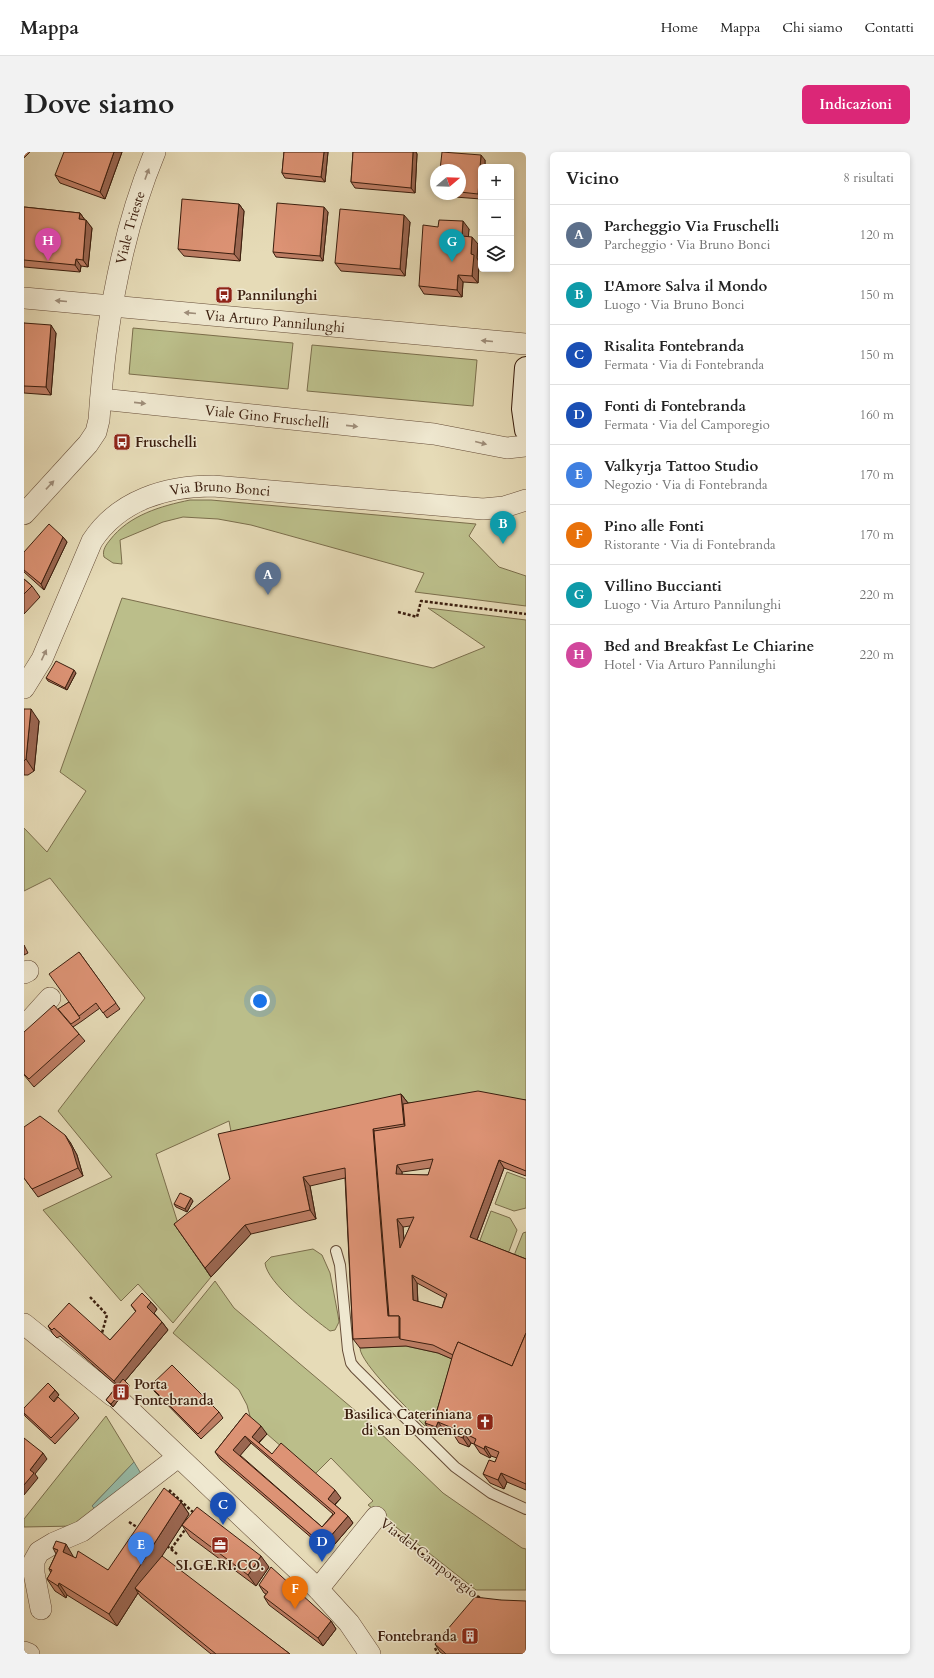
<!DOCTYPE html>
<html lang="it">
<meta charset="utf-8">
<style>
body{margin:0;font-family:Cardo,serif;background:#f2f2f2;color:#222}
.controls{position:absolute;right:12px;top:12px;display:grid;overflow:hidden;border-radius:6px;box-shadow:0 2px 6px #0003}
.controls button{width:36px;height:36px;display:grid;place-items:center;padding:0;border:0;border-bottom:1px solid #e0e0e0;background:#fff;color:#222;font:20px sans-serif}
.compass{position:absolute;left:406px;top:12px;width:36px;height:36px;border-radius:50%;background:#fff;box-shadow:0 2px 6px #0003;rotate:71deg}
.you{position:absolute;left:236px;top:849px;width:14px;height:14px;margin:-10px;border:3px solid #fff;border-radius:50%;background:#1a73e8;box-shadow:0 0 0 6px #1a73e833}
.badge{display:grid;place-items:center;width:26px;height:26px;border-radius:50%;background:#db2777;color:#fff;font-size:13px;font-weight:700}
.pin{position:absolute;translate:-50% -33px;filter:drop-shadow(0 1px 2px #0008)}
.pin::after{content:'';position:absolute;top:21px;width:14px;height:12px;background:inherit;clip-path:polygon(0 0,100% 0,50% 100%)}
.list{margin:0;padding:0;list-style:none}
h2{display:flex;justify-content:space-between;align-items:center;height:52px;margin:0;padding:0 16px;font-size:17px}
h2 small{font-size:13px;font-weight:400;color:#767676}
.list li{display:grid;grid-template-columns:26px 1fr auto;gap:12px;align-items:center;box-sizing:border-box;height:60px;padding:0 16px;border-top:1px solid #e0e0e0}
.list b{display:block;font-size:15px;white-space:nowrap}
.list p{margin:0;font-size:13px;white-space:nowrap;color:#767676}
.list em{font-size:13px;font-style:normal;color:#767676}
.icon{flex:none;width:22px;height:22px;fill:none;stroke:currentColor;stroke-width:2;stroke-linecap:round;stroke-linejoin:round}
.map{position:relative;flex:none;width:502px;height:1502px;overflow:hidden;border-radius:6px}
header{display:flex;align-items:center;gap:24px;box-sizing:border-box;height:56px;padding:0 20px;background:#fff;border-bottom:1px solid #e0e0e0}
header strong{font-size:19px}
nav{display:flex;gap:22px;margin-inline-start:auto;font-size:14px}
.intro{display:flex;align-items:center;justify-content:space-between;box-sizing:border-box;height:96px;padding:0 24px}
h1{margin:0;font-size:28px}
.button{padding:10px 18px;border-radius:6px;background:#db2777;color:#fff;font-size:14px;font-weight:700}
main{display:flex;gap:24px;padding:0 24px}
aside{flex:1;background:#fff;border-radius:6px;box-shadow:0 2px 6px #0003}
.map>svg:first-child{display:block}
.green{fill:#bbbe8a;stroke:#7b6e4c}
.water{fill:#97bca9;stroke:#727d6b}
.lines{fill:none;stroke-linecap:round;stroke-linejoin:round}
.lane-casing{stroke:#664d38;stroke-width:12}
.street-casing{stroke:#664d38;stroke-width:22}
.secondary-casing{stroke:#3b1e0e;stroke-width:24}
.path{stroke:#3b1e0e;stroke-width:2.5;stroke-dasharray:3 2;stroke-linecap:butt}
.lane{stroke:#efe8d0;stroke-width:10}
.street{stroke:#efe8d0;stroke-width:21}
.secondary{stroke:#efe8d0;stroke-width:22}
.wall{fill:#be7e65;stroke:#3b1e0e;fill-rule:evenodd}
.shaded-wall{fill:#9b6752;stroke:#3b1e0e}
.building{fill:#dd9375;stroke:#3b1e0e;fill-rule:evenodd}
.oneway{fill:#9e8d79}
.labels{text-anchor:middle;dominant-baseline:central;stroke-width:3;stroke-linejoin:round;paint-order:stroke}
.street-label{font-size:14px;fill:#3b1e0e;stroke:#efe8d0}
.poi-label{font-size:14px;font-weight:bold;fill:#3b1e0e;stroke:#efe8d0;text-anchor:start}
</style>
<header>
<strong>Mappa</strong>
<nav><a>Home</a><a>Mappa</a><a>Chi siamo</a><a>Contatti</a></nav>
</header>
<div class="intro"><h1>Dove siamo</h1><a class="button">Indicazioni</a></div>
<main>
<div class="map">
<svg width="502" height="1502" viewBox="0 0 502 1502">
<rect width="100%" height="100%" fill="#e6dbb7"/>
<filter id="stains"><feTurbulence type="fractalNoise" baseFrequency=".005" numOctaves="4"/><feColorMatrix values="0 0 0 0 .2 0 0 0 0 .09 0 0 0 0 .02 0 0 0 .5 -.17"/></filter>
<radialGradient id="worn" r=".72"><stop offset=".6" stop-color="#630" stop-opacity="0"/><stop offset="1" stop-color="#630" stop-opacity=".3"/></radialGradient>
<g class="green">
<path d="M109,176L269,191L264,237L105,222Z"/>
<path d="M288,193L453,208L449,254L283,239Z"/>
<path d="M166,348H187L452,372L445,384L475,415L502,424V454L391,440L400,421L227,373L194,367L159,365L139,370L96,388L98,412L89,411L80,405C78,398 82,393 86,388C105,363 137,354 166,348Z"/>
<path d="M98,446L409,516L461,495L404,456L502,468V954L209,990L205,969L132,1002L157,1081L187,1125L149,1171L114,1132L97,1149L19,1058L88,1025L34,959L121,846L26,726L0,739V676L23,700L62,639L36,620Z"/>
<path d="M483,1020L502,1027V1056L490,1059L471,1052Z"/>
<path d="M467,1059L486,1066L493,1078L484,1102L455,1091Z"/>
<path d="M502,1080V1111L489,1106L499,1081Z"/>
<path d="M289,1097L298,1103L306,1121L314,1163L315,1170L311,1178L306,1179C290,1167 243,1131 241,1111L247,1105Z"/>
<path d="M191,1129L210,1156L347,1272L419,1341L498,1396L502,1397V1438H452L344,1353L349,1349L307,1306L290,1323L227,1268L223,1253L215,1238L149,1181Z"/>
<path d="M382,1194L414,1201L430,1208L415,1259L409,1257L401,1274C388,1261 336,1211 336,1196Z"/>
<path d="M82,1264L110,1310L68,1354L73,1359L52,1374L0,1375V1367Z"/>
</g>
<path class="water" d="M110,1310L119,1325L73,1359L68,1354Z"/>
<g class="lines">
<defs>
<path id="lane" d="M312,1099L316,1113L324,1198L327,1211L331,1216L431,1315L467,1341L502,1357"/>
<g id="street">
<path id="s1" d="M0,146L502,192"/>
<path id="s2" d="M77,247L410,282L483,296L502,294"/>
<path id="s3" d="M0,362L64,292L72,280L75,268C81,177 96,84 131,0"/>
<path id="s4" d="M0,536L18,507L68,389C95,348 142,334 189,334L459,357L480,355L502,348"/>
<path d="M0,821L4,819"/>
<path d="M0,875L26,846"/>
<path d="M0,1172L89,1244"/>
<path d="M95,1248L294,1437L325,1471L346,1502"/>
<path d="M294,1437L352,1365"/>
<path d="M17,1457L10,1421V1409L15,1400L30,1391L58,1379L154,1305"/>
<path d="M0,1500L5,1502"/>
</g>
<path id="secondary" d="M502,216L499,257L502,278"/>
</defs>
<use href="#lane" class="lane-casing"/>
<use href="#street" class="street-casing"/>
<use href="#secondary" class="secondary-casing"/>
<g class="path">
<path d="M374,460L393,465L397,449L502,462"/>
<path d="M66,1145L83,1163L78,1181"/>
<path d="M145,1338L171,1362"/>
<path d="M105,1370L116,1377"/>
<path d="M370,1380L448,1441L458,1447"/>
<path d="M143,1394L153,1402"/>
<path d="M147,1397L163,1375"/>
<path d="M411,1496L414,1502"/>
</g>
<use href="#lane" class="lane"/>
<use href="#street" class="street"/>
<use href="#secondary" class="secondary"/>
</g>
<g class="wall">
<path d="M0,0H6L0,6Z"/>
<path d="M98,0L81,47L36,31L31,23Z"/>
<path d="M260,0H304L301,30L261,26L258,21Z"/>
<path d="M329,0H392L393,2L391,41L331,36L327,30Z"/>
<path d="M461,8V15H457V47L418,44L417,42H436V18Z"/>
<path d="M215,52L220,59L216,109L160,104L154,97Z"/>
<path d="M0,55L56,61L61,68L68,76L64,115L57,114L56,120L0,115Z"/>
<path d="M304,60L299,109L252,105L249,100Z"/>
<path d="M386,70L381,124L317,119L311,111Z"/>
<path d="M445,77L444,84L454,92L453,106L455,110L454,131L439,130L438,145L400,142L395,134Z"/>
<path d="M0,171L32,181L27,243L0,241Z"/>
<path d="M39,385L43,390L20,438L0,420V400Z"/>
<path d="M0,427L8,434L16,445L0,462Z"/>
<path d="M52,521L43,538L24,529L22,526Z"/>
<path d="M0,557L15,569L10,619L4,623H0Z"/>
<path d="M0,793L4,801L0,803Z"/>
<path d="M55,800L96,857L83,866L76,856L58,869L49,875L61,889L10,935L0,923V880L45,850Z"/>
<path d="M377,942L384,951L502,948V1024L480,1016L453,1088L502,1107V1338L483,1330L480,1337L466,1331L459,1322L471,1310L473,1306L467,1304L466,1306L456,1301L450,1292L447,1291L445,1295L435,1291L430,1283L421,1279L418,1284L407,1280L401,1271L412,1262L428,1207L414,1201L382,1194L336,1196L329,1187L321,1026L286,1034L292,1067L227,1082L187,1125L150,1072ZM407,1016L404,1023H378V1020ZM386,1074L380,1088L379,1075ZM393,1131L421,1146L418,1156L394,1150Z"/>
<path d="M46,990L53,1003L59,1024L14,1045L0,1026Z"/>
<path d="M169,1049L163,1060L152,1055L150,1052Z"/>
<path d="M127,1150L133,1157L130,1161L138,1170L144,1178L101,1229L105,1234L89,1255L82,1248L93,1234L36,1184L33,1186L29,1182L24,1174L86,1188L112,1160L107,1153Z"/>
<path d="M126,1234L195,1260L199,1266L177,1287L130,1239Z"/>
<path d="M31,1238L35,1243L29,1249L51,1261L55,1266L31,1292L1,1264L0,1262V1256Z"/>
<path d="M222,1261L243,1282L235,1291L248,1302L317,1346L311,1353L324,1364L329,1371L304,1400L196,1307L191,1300ZM227,1291L309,1362L298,1375L216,1303Z"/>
<path d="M157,1350L165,1362L137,1405L266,1502H187L117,1445L114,1441L93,1474L43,1443L42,1446L31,1439L23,1427L27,1421L25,1417L32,1402L29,1396L49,1404V1405L84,1418Z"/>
<path d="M158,1373L245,1415L232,1434L166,1385Z"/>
<path d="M235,1433L307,1469L312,1477L299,1494L245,1453L240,1445L242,1442L240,1441Z"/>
<path d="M477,1448L502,1502H419L416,1500L411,1492Z"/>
</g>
<g class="shaded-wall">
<path d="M90,0H98L81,47L76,40Z"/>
<path d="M300,0H304L301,30L297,25Z"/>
<path d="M389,0H392L393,2L391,41L387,36Z"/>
<path d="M457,3L461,8V15H457V46L454,42Z"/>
<path d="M215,52L220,59L216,109L210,102Z"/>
<path d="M300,55L304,60L299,109L296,104Z"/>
<path d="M56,61L61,68L55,67Z"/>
<path d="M380,63L386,70L381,124L376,117Z"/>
<path d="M62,68L68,76L64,115L59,108Z"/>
<path d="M439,69L445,77L444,91L438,84Z"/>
<path d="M448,85L454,92L453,106L455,110L454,131L448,124L447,102Z"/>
<path d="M52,107L57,114L56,120L51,113Z"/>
<path d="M434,123L439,130L438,145L433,138Z"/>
<path d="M27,173L32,181L27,243L22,235Z"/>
<path d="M39,385L43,390L20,438L17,432Z"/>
<path d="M50,518L52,521L43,538L41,536Z"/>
<path d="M7,557L15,569L10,619L2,607Z"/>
<path d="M377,942L384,951L387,981L380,972Z"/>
<path d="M349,977L356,986L365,1166L364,1164Z"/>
<path d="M41,983L46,990L53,1003L59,1024L54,1016Z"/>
<path d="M475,1008L480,1016L451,1093L446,1085Z"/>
<path d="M373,1013L378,1020V1030L372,1022Z"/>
<path d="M279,1025L286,1034L292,1067L286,1058Z"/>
<path d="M167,1046L169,1049L163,1060L161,1057Z"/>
<path d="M373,1067L379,1075L381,1104L376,1096Z"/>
<path d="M221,1073L227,1082L187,1125L181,1116Z"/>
<path d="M388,1123L393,1131L394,1156L389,1148Z"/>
<path d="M127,1150L133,1157L129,1163L123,1155Z"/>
<path d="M375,1164L381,1173L376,1187L375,1185Z"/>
<path d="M138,1170L144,1178L95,1236L90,1229Z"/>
<path d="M104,1232L105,1234L89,1255L87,1252Z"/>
<path d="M31,1238L35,1243L29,1250L25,1245Z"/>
<path d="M414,1270L421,1279L418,1284L412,1275Z"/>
<path d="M237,1274L243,1282L233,1292L228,1285Z"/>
<path d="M440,1281L447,1291L445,1295L439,1286Z"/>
<path d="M221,1284L227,1291L215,1305L209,1298Z"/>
<path d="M461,1294L467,1304L466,1306L460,1297Z"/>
<path d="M19,1301L23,1307L11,1322L14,1326L0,1343V1333L6,1318Z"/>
<path d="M477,1321L483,1330L480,1337L474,1328Z"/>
<path d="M311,1338L317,1346L309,1354L304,1347Z"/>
<path d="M157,1350L165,1362L115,1440L111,1436L114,1441L93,1474L85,1462Z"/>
<path d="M324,1364L329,1371L304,1400L299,1393Z"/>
<path d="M42,1392L49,1404L47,1411L39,1400Z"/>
<path d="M237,1404L245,1415L232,1434L224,1423Z"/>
<path d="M35,1431L43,1443L42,1446L34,1434Z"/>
<path d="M307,1469L312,1477L299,1494L294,1486Z"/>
</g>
<g class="building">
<path d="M40,0H90L76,40L31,23Z"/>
<path d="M260,0H300L297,25L258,21Z"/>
<path d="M329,0H389L387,36L327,30Z"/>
<path d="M418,0L457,3L454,42L436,40V18H416Z"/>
<path d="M158,47L215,52L210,102L154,97Z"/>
<path d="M253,51L300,55L296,104L249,100Z"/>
<path d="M0,55L56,61L55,67L62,68L59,108L52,107L51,113L0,108Z"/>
<path d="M316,57L380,63L376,117L311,111Z"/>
<path d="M415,68L439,69L438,84L448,85L447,102L450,103L448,124L434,123L433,138L395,134L399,73L414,75Z"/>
<path d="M0,171L27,173L22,235L0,234Z"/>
<path d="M25,372L39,385L17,432L0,418V400Z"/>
<path d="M0,427L8,434L0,442Z"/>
<path d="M32,509L50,518L41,536L22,526Z"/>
<path d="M0,557H7L2,607L0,609Z"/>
<path d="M55,800L92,851L79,861L72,851L55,864L25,822Z"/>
<path d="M45,850L56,866L47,872L34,857Z"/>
<path d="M30,853L55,882L5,927L0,922V880Z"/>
<path d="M454,939L502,948V1019L475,1008L446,1085L502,1107V1181L488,1214L434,1190L429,1203L409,1193L376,1187V1166L375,1164H365L350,979L381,974L379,952ZM409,1007L404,1023L372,1022L373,1013ZM390,1065L376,1096L373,1067ZM388,1123L423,1142L418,1156L389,1148Z"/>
<path d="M377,942L380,972L349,977L364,1164H375V1185L329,1187L321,1016L279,1025L286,1058L221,1073L181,1116L150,1072L206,1027L194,982Z"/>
<path d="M16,964L41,983L48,996L54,1016L8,1037L0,1026V975Z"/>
<path d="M156,1041L167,1046L161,1057L150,1052Z"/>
<path d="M118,1141L127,1150L123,1155L138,1170L90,1229L30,1176L28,1178L24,1174L45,1151L86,1188L112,1159L107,1153Z"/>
<path d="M502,1181V1332L477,1321L474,1328L459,1322L465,1308L471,1310L475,1300L461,1294L460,1297L450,1292L452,1287L440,1281L439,1286L429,1282L431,1277L414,1270L412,1275L401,1271L406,1260L412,1262L429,1202L434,1190L488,1214Z"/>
<path d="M148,1213L195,1260L174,1282L126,1234Z"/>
<path d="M99,1227L104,1232L87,1252L82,1248Z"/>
<path d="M24,1231L31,1238L25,1245L30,1250L34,1245L51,1261L27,1286L0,1261V1256Z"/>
<path d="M222,1261L237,1274L228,1285L248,1302L257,1291L311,1338L304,1347L324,1364L299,1393L191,1300ZM221,1284L311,1361L298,1375L209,1298Z"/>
<path d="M0,1286L19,1301L6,1318L10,1321L0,1333Z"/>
<path d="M140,1336L157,1350L85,1462L35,1431L34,1434L23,1427L28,1418L25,1417L34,1398L29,1396L32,1389L42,1392L39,1400L52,1406L54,1399L84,1418Z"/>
<path d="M173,1355L237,1404L224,1423L158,1373Z"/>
<path d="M138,1404L266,1502H192L111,1436Z"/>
<path d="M247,1415L307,1469L294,1486L240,1445L244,1440L235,1433Z"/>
<path d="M451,1445L477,1448L502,1449V1502H422L411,1492Z"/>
</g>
<defs><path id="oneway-solid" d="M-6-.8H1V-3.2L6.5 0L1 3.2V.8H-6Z"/></defs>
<g class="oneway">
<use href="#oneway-solid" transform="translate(123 22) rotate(-70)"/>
<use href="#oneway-solid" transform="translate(37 149) rotate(-175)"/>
<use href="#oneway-solid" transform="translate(166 161) rotate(-175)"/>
<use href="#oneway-solid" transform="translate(463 189) rotate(-175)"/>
<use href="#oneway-solid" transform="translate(116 251) rotate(6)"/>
<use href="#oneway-solid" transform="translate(328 274) rotate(6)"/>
<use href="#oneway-solid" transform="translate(457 291) rotate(14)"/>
<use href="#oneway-solid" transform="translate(26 333) rotate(-47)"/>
<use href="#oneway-solid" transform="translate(20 503) rotate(-65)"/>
</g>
<defs>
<symbol id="bus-square" viewBox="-11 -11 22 22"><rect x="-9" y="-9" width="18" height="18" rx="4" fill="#8f2418" stroke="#efe8d0"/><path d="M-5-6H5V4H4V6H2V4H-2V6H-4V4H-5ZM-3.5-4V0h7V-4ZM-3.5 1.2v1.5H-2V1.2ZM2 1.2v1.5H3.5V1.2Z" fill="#fff"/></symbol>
<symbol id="building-square" viewBox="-11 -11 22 22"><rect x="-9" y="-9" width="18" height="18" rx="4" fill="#8f2418" stroke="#efe8d0"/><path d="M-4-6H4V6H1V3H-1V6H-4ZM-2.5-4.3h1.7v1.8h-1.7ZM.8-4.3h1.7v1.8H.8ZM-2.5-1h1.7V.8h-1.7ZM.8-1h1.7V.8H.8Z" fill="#fff"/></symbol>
<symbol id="church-square" viewBox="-11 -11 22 22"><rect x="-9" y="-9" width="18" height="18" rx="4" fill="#8f2418" stroke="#efe8d0"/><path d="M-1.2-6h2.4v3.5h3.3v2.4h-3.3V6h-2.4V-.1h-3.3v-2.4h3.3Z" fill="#fff"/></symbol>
<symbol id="office-square" viewBox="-11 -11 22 22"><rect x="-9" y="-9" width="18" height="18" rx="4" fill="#8f2418" stroke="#efe8d0"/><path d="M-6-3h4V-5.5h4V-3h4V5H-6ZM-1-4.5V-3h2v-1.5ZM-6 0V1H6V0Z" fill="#fff"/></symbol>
</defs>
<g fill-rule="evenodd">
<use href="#bus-square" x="190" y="133" width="20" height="20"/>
<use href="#bus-square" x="88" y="280" width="20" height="20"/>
<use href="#building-square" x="87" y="1230" width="20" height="20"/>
<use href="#church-square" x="451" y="1260" width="20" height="20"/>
<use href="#office-square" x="186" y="1383" width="20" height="20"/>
<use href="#building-square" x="436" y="1474" width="20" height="20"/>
</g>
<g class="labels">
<g class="street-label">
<text stroke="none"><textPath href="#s3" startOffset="317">Viale Trieste</textPath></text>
<text stroke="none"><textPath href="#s1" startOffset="252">Via Arturo Pannilunghi</textPath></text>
<text stroke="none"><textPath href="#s2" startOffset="167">Viale Gino Fruschelli</textPath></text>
<text stroke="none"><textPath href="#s4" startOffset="308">Via Bruno Bonci</textPath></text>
<text transform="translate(405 1406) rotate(38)">Via del Camporegio</text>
</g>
<g class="poi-label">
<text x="213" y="143">Pannilunghi</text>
<text x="111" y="290">Fruschelli</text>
<text x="110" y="1232">Porta<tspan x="110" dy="16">Fontebranda</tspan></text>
<text x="448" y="1262" text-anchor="end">Basilica Cateriniana<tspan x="448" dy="16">di San Domenico</tspan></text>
<text x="196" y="1413" text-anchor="middle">SI.GE.RI.CO.</text>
<text x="433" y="1484" text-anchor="end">Fontebranda</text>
</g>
</g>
<rect width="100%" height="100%" filter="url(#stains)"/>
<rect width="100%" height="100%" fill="url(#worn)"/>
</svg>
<div class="controls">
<button>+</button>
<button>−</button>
<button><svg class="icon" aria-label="layers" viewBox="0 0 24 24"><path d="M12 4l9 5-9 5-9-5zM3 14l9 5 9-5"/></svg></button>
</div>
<svg class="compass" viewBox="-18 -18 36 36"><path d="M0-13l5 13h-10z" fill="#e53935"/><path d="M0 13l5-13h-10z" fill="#767676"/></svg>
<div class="you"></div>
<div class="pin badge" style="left:244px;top:443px;background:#5c6f8a">A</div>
<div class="pin badge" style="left:479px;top:392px;background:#0f9aa8">B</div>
<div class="pin badge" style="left:199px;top:1373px;background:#1a4fb4">C</div>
<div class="pin badge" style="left:298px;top:1410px;background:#1a4fb4">D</div>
<div class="pin badge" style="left:117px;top:1413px;background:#3f7fe0">E</div>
<div class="pin badge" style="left:271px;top:1457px;background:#e8710a">F</div>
<div class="pin badge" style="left:428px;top:110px;background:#0f9aa8">G</div>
<div class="pin badge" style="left:24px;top:109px;background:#d1479c">H</div>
</div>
<aside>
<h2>Vicino<small>8 risultati</small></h2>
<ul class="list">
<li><span class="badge" style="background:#5c6f8a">A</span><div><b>Parcheggio Via Fruschelli</b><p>Parcheggio · Via Bruno Bonci</p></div><em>120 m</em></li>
<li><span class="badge" style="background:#0f9aa8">B</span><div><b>L'Amore Salva il Mondo</b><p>Luogo · Via Bruno Bonci</p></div><em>150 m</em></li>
<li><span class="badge" style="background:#1a4fb4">C</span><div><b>Risalita Fontebranda</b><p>Fermata · Via di Fontebranda</p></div><em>150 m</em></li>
<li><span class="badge" style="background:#1a4fb4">D</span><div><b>Fonti di Fontebranda</b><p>Fermata · Via del Camporegio</p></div><em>160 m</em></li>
<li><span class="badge" style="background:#3f7fe0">E</span><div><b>Valkyrja Tattoo Studio</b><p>Negozio · Via di Fontebranda</p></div><em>170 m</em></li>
<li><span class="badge" style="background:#e8710a">F</span><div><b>Pino alle Fonti</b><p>Ristorante · Via di Fontebranda</p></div><em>170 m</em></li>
<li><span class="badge" style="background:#0f9aa8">G</span><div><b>Villino Buccianti</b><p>Luogo · Via Arturo Pannilunghi</p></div><em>220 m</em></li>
<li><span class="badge" style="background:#d1479c">H</span><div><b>Bed and Breakfast Le Chiarine</b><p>Hotel · Via Arturo Pannilunghi</p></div><em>220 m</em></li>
</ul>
</aside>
</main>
